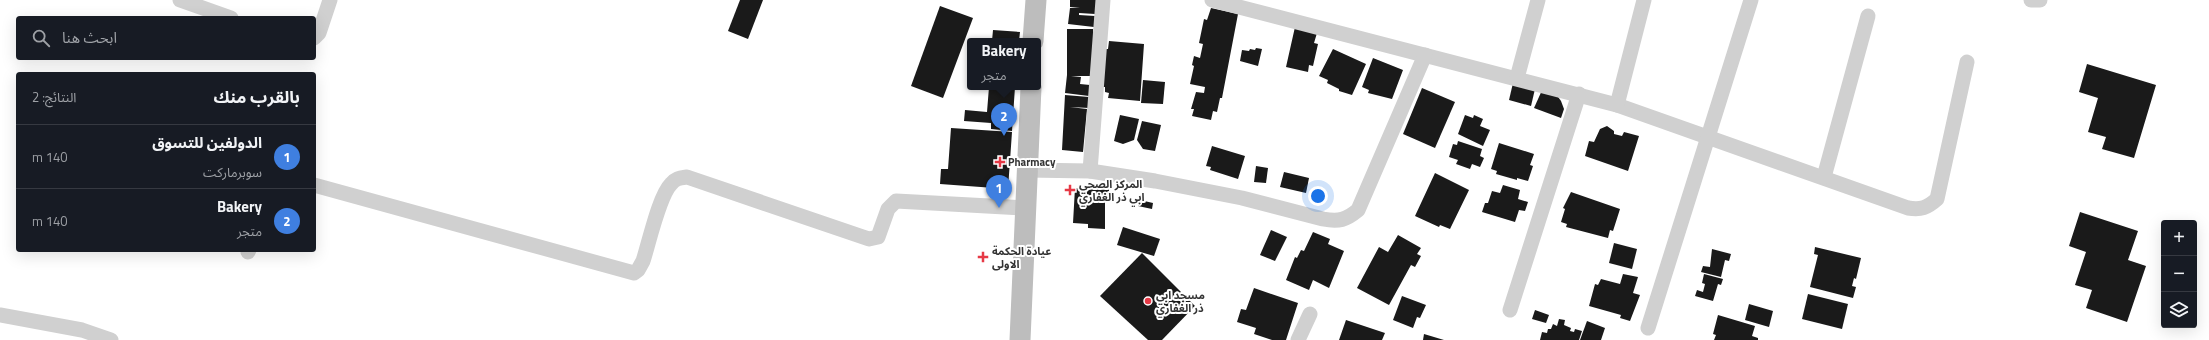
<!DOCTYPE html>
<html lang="ar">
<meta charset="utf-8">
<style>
body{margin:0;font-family:"Titillium Web","Noto Sans Arabic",sans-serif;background:#20242c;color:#f1f3f6;direction:rtl}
.controls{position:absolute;right:12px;bottom:12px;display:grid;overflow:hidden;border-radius:4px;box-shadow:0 4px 16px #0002}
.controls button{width:36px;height:36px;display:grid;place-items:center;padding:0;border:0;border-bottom:1px solid #363941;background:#171b24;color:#f1f3f6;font:20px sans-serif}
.you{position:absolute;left:1318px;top:196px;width:14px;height:14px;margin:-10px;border:3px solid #fff;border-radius:50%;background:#1a73e8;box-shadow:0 0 0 6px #1a73e833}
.badge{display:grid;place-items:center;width:26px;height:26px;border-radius:50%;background:#2563eb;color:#fff;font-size:13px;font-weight:700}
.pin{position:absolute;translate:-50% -33px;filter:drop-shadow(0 1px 2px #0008)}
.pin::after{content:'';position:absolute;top:21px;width:14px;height:12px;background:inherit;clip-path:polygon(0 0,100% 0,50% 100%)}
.popup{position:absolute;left:967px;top:38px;width:74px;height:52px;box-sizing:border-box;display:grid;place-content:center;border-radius:4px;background:#171b24;filter:drop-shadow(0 1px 3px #0005);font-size:13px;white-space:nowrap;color:#9ea1a6}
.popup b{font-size:15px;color:#f1f3f6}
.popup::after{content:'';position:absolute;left:50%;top:100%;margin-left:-8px;border:8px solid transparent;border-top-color:#171b24}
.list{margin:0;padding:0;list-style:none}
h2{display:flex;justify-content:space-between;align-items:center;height:52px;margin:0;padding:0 16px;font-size:17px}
h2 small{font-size:13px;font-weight:400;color:#9ea1a6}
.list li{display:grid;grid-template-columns:26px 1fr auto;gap:12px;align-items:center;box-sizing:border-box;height:64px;padding:0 16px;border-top:1px solid #363941}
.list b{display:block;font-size:15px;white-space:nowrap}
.list p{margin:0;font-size:13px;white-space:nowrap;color:#9ea1a6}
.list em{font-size:13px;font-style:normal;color:#9ea1a6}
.icon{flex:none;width:22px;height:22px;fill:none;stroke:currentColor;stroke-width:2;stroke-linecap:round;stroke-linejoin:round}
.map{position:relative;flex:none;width:2209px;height:340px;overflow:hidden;direction:ltr}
.search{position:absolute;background:#171b24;box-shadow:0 4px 16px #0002;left:16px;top:16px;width:300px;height:44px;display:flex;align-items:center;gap:10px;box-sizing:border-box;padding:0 14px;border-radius:4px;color:#9ea1a6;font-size:15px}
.panel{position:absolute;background:#171b24;box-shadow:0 4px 16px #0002;left:16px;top:72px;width:300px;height:180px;border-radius:4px;direction:rtl}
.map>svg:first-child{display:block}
.building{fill:#1a1a1a}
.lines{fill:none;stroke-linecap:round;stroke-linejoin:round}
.street{stroke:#d0d0d0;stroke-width:15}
.secondary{stroke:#bdbdbd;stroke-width:21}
.poi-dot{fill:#e63946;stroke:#fff;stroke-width:1.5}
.labels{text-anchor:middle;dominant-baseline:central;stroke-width:4;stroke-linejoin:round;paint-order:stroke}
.poi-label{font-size:11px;font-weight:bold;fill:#333;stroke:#fff;text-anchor:start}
</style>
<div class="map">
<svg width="2209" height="340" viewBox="0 0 2209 340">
<rect width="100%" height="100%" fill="#fff"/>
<g class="building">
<path d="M740,0H763L748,39L728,31Z"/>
<path d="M1070,0H1097L1095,14L1079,13V15L1095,16L1094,27L1068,24L1070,8H1080L1070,7Z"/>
<path d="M940,6L973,18L943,98L911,86Z"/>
<path d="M1211,8L1238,14L1222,98H1220L1217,112L1213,111L1211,120L1192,116L1194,109H1191L1196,92L1204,93L1205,87L1190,84L1194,66L1192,65L1194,56L1200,58L1203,44L1199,43L1204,19L1207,20Z"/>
<path d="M1295,27L1317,33L1314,43L1318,44L1313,66L1309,65L1308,72L1286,67Z"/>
<path d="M1067,29H1093V76H1071L1081,77L1080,84L1090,85L1089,96L1065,93L1067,75Z"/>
<path d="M993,30L1020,32L1019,41H992Z"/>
<path d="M1109,41L1144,44L1140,101L1108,98L1109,93L1105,92V87H1101L1104,49H1108Z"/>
<path d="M1256,48L1262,49L1258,66L1240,61L1242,50L1249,51L1250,49L1255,50Z"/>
<path d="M1333,49L1366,64L1352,95L1339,91V89L1327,83L1328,80L1319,76Z"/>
<path d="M1373,58L1403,70L1392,99L1368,93L1369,90L1362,87Z"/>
<path d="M2087,64L2156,85L2134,158L2102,149L2106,137L2088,132L2098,98L2079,92Z"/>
<path d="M1143,80L1165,82L1163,104L1141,103Z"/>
<path d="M1513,83L1535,89L1531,106L1509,100Z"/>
<path d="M989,87H1015L1012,131L991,129V123L964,121L965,110L987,112Z"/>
<path d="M1422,88L1455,102L1435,148L1403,134Z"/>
<path d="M1543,88L1556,94L1561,101L1564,109L1561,118L1534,108Z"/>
<path d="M1065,95L1089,97V108L1070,107L1087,109L1083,152L1062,150Z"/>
<path d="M1120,115L1139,119L1134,140L1123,144L1114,141Z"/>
<path d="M1465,115L1473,118L1474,115L1483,119L1480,126L1490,130L1483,146L1458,134Z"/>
<path d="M1142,121L1161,125L1155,151L1143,149L1137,140Z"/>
<path d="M1607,126L1614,131V134L1622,136L1624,132L1639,136L1628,171L1585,156L1589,141L1594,142L1600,129Z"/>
<path d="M951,128L1012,132L1008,189L940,184L941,169H948Z"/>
<path d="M1458,141L1482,149L1480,156L1484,158L1480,167L1472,164L1470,169L1456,164L1458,160L1449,157L1453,144L1457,145Z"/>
<path d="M1499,143L1534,154L1530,165L1533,166L1528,181L1517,178V180L1496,174L1497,171L1491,169Z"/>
<path d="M1212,146L1245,156L1238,179L1210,170L1211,167L1206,166Z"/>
<path d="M1256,166L1268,168L1266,183L1254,182Z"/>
<path d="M1284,172L1309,178L1306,193L1280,187Z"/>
<path d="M1435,173L1469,190L1450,229L1440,225L1439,227L1415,216Z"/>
<path d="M1089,184L1109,185V202H1105V229L1088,228V224L1073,223L1075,188L1089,189Z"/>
<path d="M1503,185L1520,190L1518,199L1528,202L1525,211L1519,210L1515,222L1482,212L1485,203H1488L1492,191L1500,193Z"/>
<path d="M1571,192L1620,209L1613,231L1610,230L1608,238L1566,227L1567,224L1561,222L1565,209L1563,208Z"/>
<path d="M1140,200L1153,203L1152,209L1138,206Z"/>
<path d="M2080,212L2138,231L2128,260L2146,266L2127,322L2086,308L2092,290L2075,285L2086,252L2069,246Z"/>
<path d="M1123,227L1160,239L1154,256L1117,245Z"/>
<path d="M1271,230L1287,237L1275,261L1260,255Z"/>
<path d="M1313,232L1330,239L1328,244L1344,251L1329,288L1313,280L1309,290L1286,280L1295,257L1297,258L1301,250L1304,251Z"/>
<path d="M1398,235L1421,248L1417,254L1421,256L1415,267L1411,265L1389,305L1357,288L1379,247L1388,252Z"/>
<path d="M1614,243L1637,249L1632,269L1609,263Z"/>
<path d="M1815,247L1861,258L1856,279L1854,278L1852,286L1856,287L1853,298L1810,287L1818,255L1814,254Z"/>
<path d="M1712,249L1731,254L1729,261L1725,260L1721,277L1701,272L1703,266L1710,267Z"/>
<path d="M1142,253L1195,306L1162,340H1148L1100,296Z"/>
<path d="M1623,274L1638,277L1633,293L1640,295L1630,321L1620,318L1621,315L1589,306L1595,284L1598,285L1601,279L1620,284Z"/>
<path d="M1704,274L1723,279L1721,285L1718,284L1713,301L1695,296L1697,290L1703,292L1705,284L1702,283Z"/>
<path d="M1254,288L1298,303L1286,340H1272L1254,334L1256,328L1237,322L1241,309L1246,310Z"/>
<path d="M1808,294L1848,304L1842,329L1802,319Z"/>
<path d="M1402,296L1426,305L1420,318L1417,317L1413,328L1393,320Z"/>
<path d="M1749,304L1773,311L1769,327L1745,320Z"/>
<path d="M1535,310L1549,315L1546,323L1532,319Z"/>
<path d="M1718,315L1755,326L1752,336L1758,338V340H1714L1716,335L1713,334Z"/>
<path d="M1559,319L1565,320L1564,325L1571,328L1570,331L1574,332L1575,329L1582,331L1579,340H1540L1542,332L1547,333L1548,329H1551L1553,324L1557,326Z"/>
<path d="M1346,320L1385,333L1382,340H1339Z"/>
<path d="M1587,321L1605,328L1601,340H1580Z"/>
<path d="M1424,334L1444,340H1423Z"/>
</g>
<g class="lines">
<g class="street">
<path d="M180,0L231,18"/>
<path d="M1212,0L1617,105L1908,208C1921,210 1927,208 1937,199L1967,62"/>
<path d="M2031,0H2040"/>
<path d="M314,38L319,33L330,0"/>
<path d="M1517,78L1538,0"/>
<path d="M1617,105L1644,0"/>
<path d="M1027,170L1090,171L1155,181L1242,198L1323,219C1339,222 1346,220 1358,210L1425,55"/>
<path d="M1090,171L1103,0"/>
<path d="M1824,177L1868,16"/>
<path d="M314,185L634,273L638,270L643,261C649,243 659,196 671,184C676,178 680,178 687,177L869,239L878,237L888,209L896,201L1025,208"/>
<path d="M248,252L249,250"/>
<path d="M1510,310L1579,94"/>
<path d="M0,315L82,330L111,340"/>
<path d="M1648,328L1751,0"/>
<path d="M1298,340L1310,314"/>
</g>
<g class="secondary">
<path d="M1033,41L1036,0"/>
<path d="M1020,340L1031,87"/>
</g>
</g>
<g class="poi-dot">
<path d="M998 156h4v4h4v4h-4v4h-4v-4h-4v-4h4z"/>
<path d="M1068 184h4v4h4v4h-4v4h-4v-4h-4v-4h4z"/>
<path d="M981 251h4v4h4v4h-4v4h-4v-4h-4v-4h4z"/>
<circle cx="1148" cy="301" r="4"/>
</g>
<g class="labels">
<g class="poi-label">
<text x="1008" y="162">Pharmacy</text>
<text x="1079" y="184">المركز الصحي<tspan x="1079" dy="13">ابي ذر الغفاري</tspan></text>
<text x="992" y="251">عيادة الحكمة<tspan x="992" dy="13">الاولى</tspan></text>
<text x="1156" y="295">مسجد ابي<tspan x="1156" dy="13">ذر الغفاري</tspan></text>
</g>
</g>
</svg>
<div class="controls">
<button>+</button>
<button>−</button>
<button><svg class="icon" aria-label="layers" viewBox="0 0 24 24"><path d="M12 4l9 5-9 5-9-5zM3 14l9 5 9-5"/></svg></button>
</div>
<div class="you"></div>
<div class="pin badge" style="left:999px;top:208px;background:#3f7fe0">1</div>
<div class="pin badge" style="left:1004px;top:136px;background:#3f7fe0">2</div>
<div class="popup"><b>Bakery</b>متجر</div>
<div class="search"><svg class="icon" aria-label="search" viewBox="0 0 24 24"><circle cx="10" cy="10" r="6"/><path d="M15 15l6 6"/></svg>ابحث هنا</div>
<section class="panel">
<h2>بالقرب منك<small>النتائج: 2</small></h2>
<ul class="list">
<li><span class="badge" style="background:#3f7fe0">1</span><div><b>الدولفين للتسوق</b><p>سوبرماركت</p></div><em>140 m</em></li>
<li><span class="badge" style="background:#3f7fe0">2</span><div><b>Bakery</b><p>متجر</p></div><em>140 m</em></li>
</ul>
</section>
</div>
